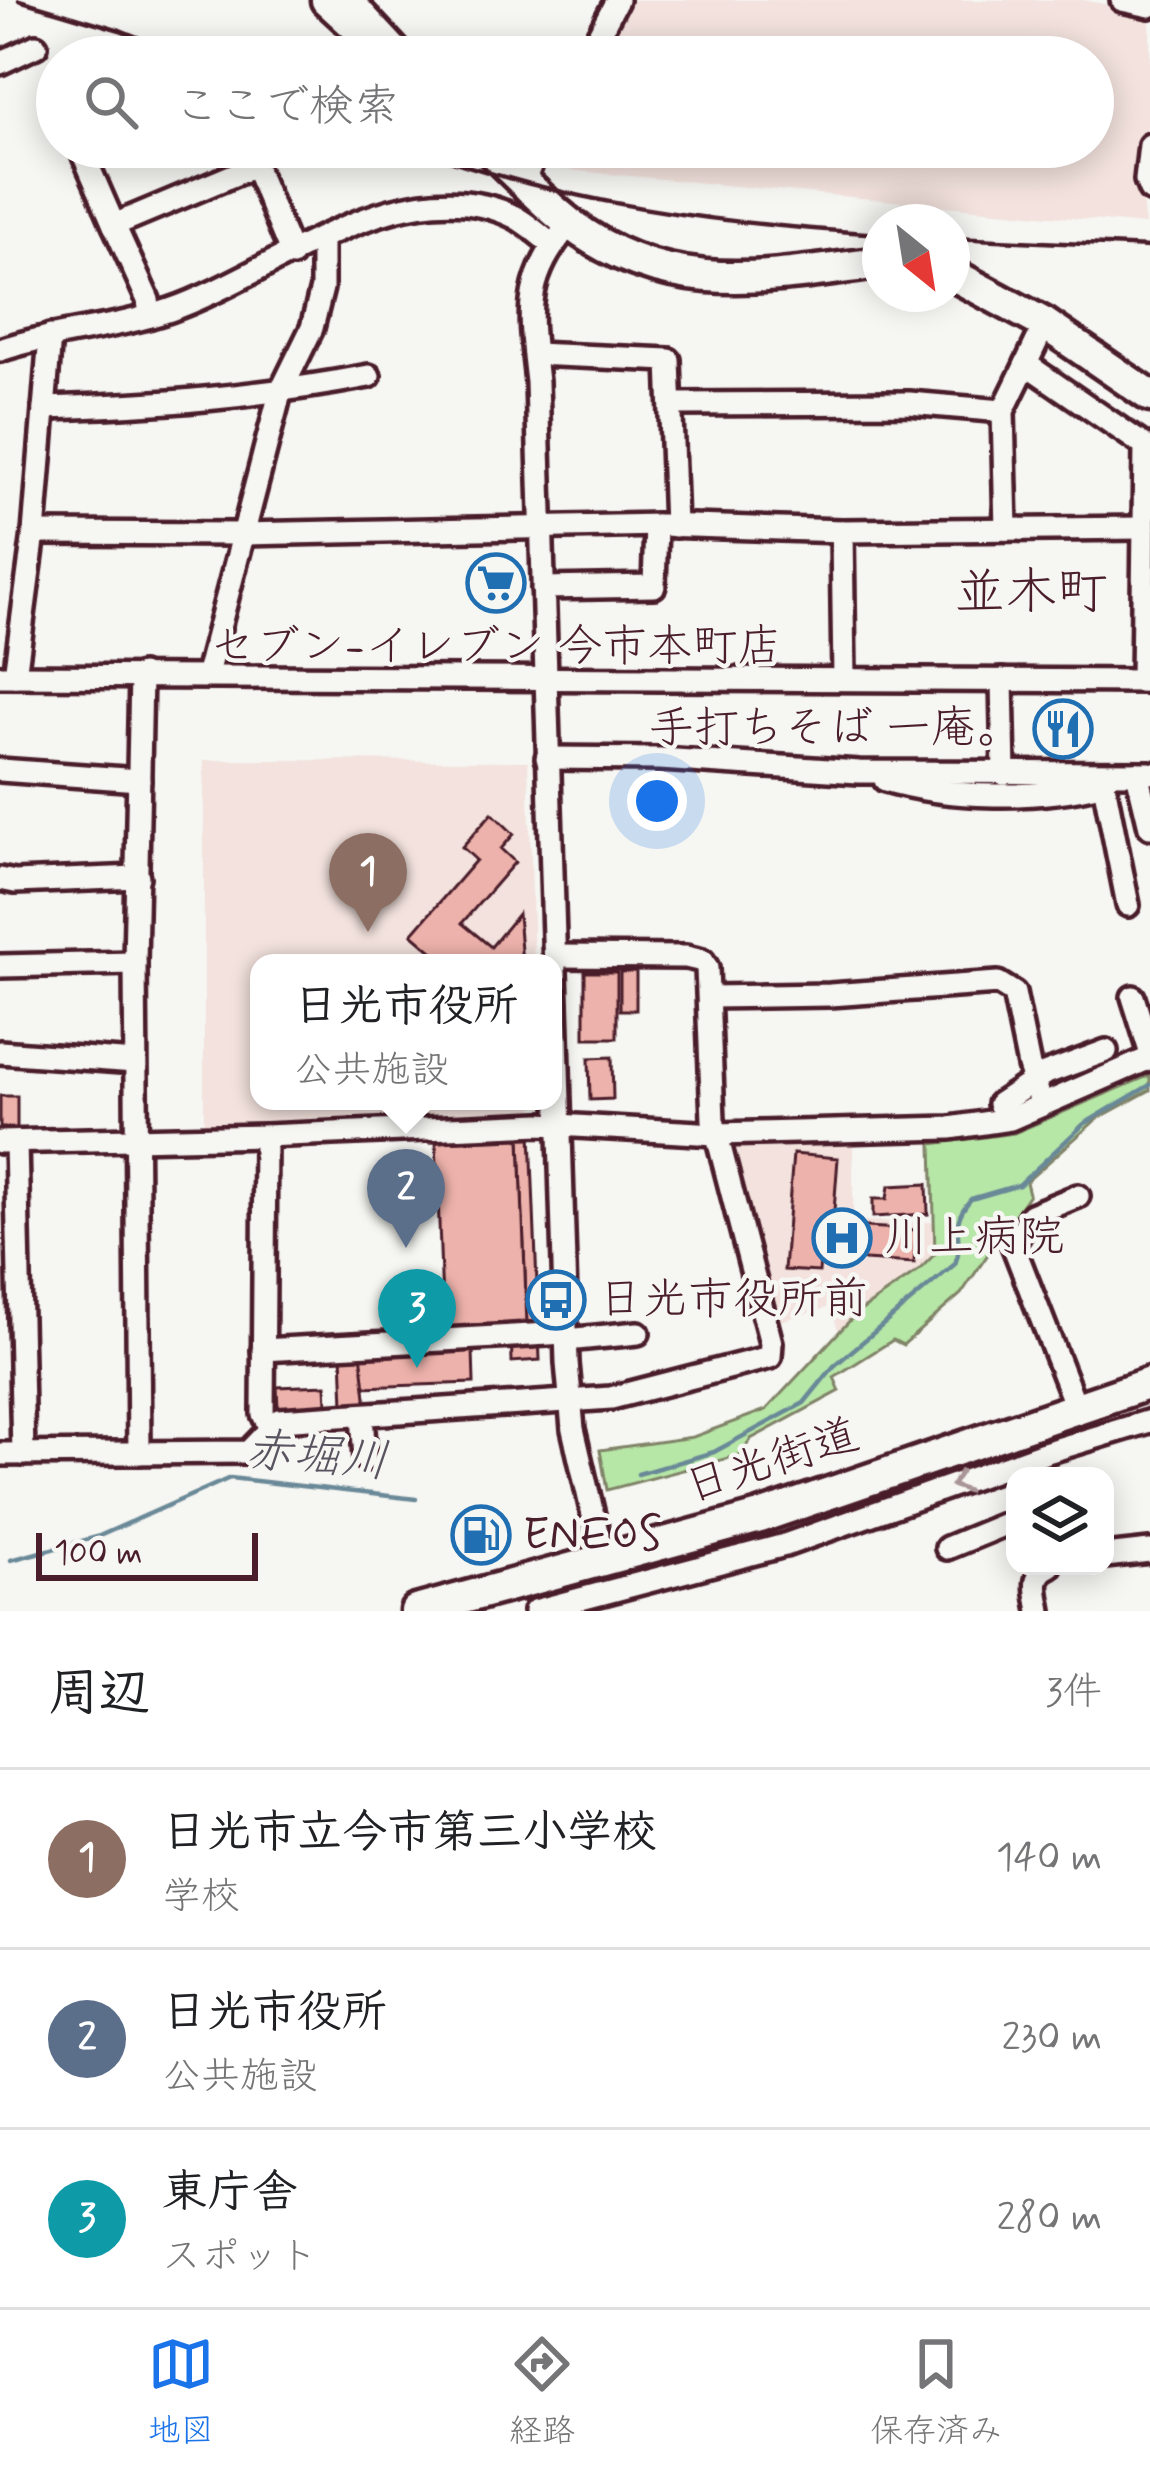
<!DOCTYPE html>
<html lang="ja">
<meta charset="utf-8">
<style>
body{margin:0;font-family:Mynerve,"Klee One",sans-serif;background:#f2f2f2;color:#202124}
.controls{position:absolute;right:36px;bottom:36px;display:grid;overflow:hidden;border-radius:24px;box-shadow:0 6px 30px #0003}
.controls button{width:108px;height:108px;display:grid;place-items:center;padding:0;border:0;border-bottom:3px solid #e0e0e0;background:#fff;color:#202124;font:60px sans-serif}
.compass{position:absolute;left:862px;top:204px;width:108px;height:108px;border-radius:50%;background:#fff;box-shadow:0 6px 30px #0003;rotate:150deg}
.scale{position:absolute;left:36px;bottom:30px;width:222px;box-sizing:border-box;padding-left:12px;border:6px solid #4a1f2b;border-top:0;font-size:33px;line-height:42px;white-space:nowrap;color:#4a1f2b;-webkit-text-stroke:9px #f6f6f2;paint-order:stroke}
.you{position:absolute;left:657px;top:801px;width:42px;height:42px;margin:-30px;border:9px solid #fff;border-radius:50%;background:#1a73e8;box-shadow:0 0 0 18px #1a73e833}
.badge{display:grid;place-items:center;width:78px;height:78px;border-radius:50%;background:#1a73e8;color:#fff;font-size:39px;font-weight:700}
.pin{position:absolute;translate:-50% -99px;filter:drop-shadow(0 3px 6px #0008)}
.pin::after{content:'';position:absolute;top:63px;width:42px;height:36px;background:inherit;clip-path:polygon(0 0,100% 0,50% 100%)}
.popup{position:absolute;left:250px;top:954px;width:312px;height:156px;box-sizing:border-box;display:grid;place-content:center;border-radius:24px;background:#fff;filter:drop-shadow(0 3px 9px #0005);font-size:39px;white-space:nowrap;color:#757577}
.popup b{font-size:45px;color:#202124}
.popup::after{content:'';position:absolute;left:50%;top:100%;margin-left:-24px;border:24px solid transparent;border-top-color:#fff}
.list{margin:0;padding:0;list-style:none}
h2{display:flex;justify-content:space-between;align-items:center;height:156px;margin:0;padding:0 48px;font-size:51px}
h2 small{font-size:39px;font-weight:400;color:#757577}
.list li{display:grid;grid-template-columns:78px 1fr auto;gap:36px;align-items:center;box-sizing:border-box;height:180px;padding:0 48px;border-top:3px solid #e0e0e0}
.list b{display:block;font-size:45px;white-space:nowrap}
.list p{margin:0;font-size:39px;white-space:nowrap;color:#757577}
.list em{font-size:39px;font-style:normal;color:#757577}
.icon{flex:none;width:66px;height:66px;fill:none;stroke:currentColor;stroke-width:2;stroke-linecap:round;stroke-linejoin:round}
.map{position:relative;flex:none;width:1150px;height:1611px;overflow:hidden}
.search{position:absolute;background:#fff;box-shadow:0 6px 30px #0003;left:36px;right:36px;top:36px;height:132px;display:flex;align-items:center;gap:30px;box-sizing:border-box;padding:0 42px;border-radius:66px;color:#757577;font-size:45px}
.sheet{height:696px;background:#fff}
nav{display:flex;justify-content:space-around;align-items:center;box-sizing:border-box;height:168px;border-top:3px solid #e0e0e0;background:#fff;font-size:33px;color:#757577}
nav a{display:grid;justify-items:center;gap:6px}
nav .on{color:#1a73e8}
.map>svg:first-child{display:block}
.built{fill:#f3e2dd}
.green{fill:#b6e7a6;stroke:#808368;stroke-width:3}
.lines{fill:none;stroke-linecap:round;stroke-linejoin:round}
.stream{stroke:#6b8998;stroke-width:4.5}
.building{fill:#edb2ab;stroke:#4a1f2b;stroke-width:3}
.minor-casing{stroke:#4a1f2b;stroke-width:30}
.highway-casing{stroke:#4a1f2b;stroke-width:39}
.minor{stroke:#f6f6f2;stroke-width:21}
.highway{stroke:#f6f6f2;stroke-width:30}
.rail{stroke:#4a1f2b;stroke-width:4.5}
.oneway{stroke:#a99598}
.labels{text-anchor:middle;dominant-baseline:central;stroke-width:9;stroke-linejoin:round;paint-order:stroke}
.poi-label{font-size:45px;fill:#4a1f2b;stroke:#f6f6f2;text-anchor:start}
.street-label{font-size:45px;fill:#4a1f2b;stroke:#f6f6f2}
.water-label{font-size:48px;font-style:italic;fill:#5a5461;stroke:#f6f6f2}
.quarter-label{font-size:51px;fill:#4a1f2b;stroke:#f6f6f2}
</style>
<div class="map">
<svg width="1150" height="1611" viewBox="0 0 1150 1611">
<rect width="100%" height="100%" fill="#f6f6f2"/>
<filter id="ink" filterUnits="userSpaceOnUse"><feTurbulence type="fractalNoise" baseFrequency=".00833" numOctaves="2"/><feDisplacementMap in="SourceGraphic" scale="24" xChannelSelector="R" yChannelSelector="G"/><feConvolveMatrix kernelMatrix="1 2 1 2 8 2 1 2 1" color-interpolation-filters="sRGB"/></filter>
<g filter="url(#ink)">
<g class="built">
<path d="M624,0H1083L1150,13V104L1140,186L1145,225L557,169L566,147H1093V57H602Z"/>
<path d="M204,760L528,761L534,963H259V1101H538L530,1113L204,1127Z"/>
<path d="M853,1141V1221L934,1222L936,1254L918,1271L856,1314L839,1332L830,1307L773,1323L729,1148L741,1143Z"/>
</g>
<path class="green" d="M1150,1075V1090L1097,1119L1026,1182L1029,1194L961,1294L903,1345L893,1340L834,1377L840,1391L751,1439L740,1455L607,1490L600,1450L693,1437L766,1410L856,1314L918,1271L935,1254L932,1144L1014,1133Z"/>
<g class="lines">
<g class="stream">
<path d="M638,1474L714,1452L804,1403L834,1366L955,1264C966,1238 946,1227 971,1199L1019,1185L1084,1124L1150,1085"/>
<path d="M11,1560L97,1537L230,1478L416,1499"/>
</g>
</g>
<g class="building">
<path d="M492,813L514,834L501,849L515,862L462,923L491,947L518,914L522,963H446L412,934L476,860L462,847Z"/>
<path d="M636,971V1010H620V972Z"/>
<rect x="585" y="972" width="32" height="66"/>
<path d="M612,1057L613,1099L590,1100L589,1058Z"/>
<rect x="0" y="1096" width="17" height="32"/>
<path d="M531,1134L540,1360L512,1362L511,1327L527,1326L520,1139H508V1135Z"/>
<path d="M520,1139L527,1326L443,1330L436,1142Z"/>
<path d="M793,1154L838,1158L831,1250H821L819,1272L784,1270Z"/>
<path d="M927,1184L928,1214L873,1217V1199H887L889,1186Z"/>
<path d="M850,1226L916,1230L914,1263L848,1259Z"/>
<path d="M473,1350L474,1383L362,1387L361,1353Z"/>
<path d="M361,1353L367,1406H344L342,1354Z"/>
<path d="M326,1385L327,1405L278,1407L277,1387Z"/>
</g>
<g class="lines">
<defs>
<g id="minor">
<path d="M352,0L405,57"/>
<path d="M1122,0L1150,6"/>
<path d="M587,57L617,0"/>
<path d="M0,63L36,46"/>
<path d="M1150,145L1146,180L1150,190"/>
<path d="M104,147L84,156L114,225"/>
<path d="M524,181L538,147"/>
<path d="M570,223C522,282 529,310 537,382L567,1363L573,1429L603,1558"/>
<path d="M150,316L148,300L114,225L255,166L292,255"/>
<path d="M0,350C56,331 115,329 170,310C274,274 404,162 515,217C528,224 541,236 552,245"/>
<path d="M534,354L669,360L675,526"/>
<path d="M1026,364L1045,324"/>
<path d="M673,404L909,403L1003,411"/>
<path d="M44,408C158,405 257,397 369,376"/>
<path d="M1006,529L1003,411L1026,364L1145,446L1142,681"/>
<path d="M842,531L844,679"/>
<path d="M34,533L242,534L661,525L842,531L1144,528"/>
<path d="M543,588L654,586L656,525"/>
<path d="M207,674L280,393L312,328L322,288V241"/>
<path d="M0,676L1150,681"/>
<path d="M15,676L34,533L50,336"/>
<path d="M1002,680L1004,774"/>
<path d="M547,758L660,759L859,772L1150,773"/>
<path d="M0,770L139,780"/>
<path d="M1137,773L1150,827"/>
<path d="M1102,774L1128,905"/>
<path d="M885,780C948,799 1040,800 1104,783"/>
<path d="M0,879L15,882L138,877"/>
<path d="M0,966L135,963"/>
<path d="M711,997L830,995L998,983L1014,993L1029,1066L1042,1105"/>
<path d="M1133,997L1150,1051"/>
<path d="M0,1052L135,1062"/>
<path d="M999,1104L1044,1074L1106,1051"/>
<path d="M265,1136L263,1414L270,1429"/>
<path d="M0,1142L265,1136L540,1124L716,1134L950,1128L1010,1119L1150,1058"/>
<path d="M16,1142L23,1454"/>
<path d="M566,1340L638,1333"/>
<path d="M263,1350L566,1333"/>
<path d="M1076,1407L1013,1245L1031,1215L1078,1196"/>
<path d="M362,1415L365,1459"/>
<path d="M139,1453L135,963L141,675"/>
<path d="M0,1454L248,1452L279,1420L611,1398L770,1357L771,1343L713,1120L707,968L703,961L686,957L555,956"/>
<path d="M947,1548L1015,1520"/>
<path d="M1105,1556L1150,1551"/>
<path d="M535,1611L785,1545L1044,1453L1150,1421"/>
<path d="M1040,1611C1037,1592 1030,1575 1050,1566"/>
</g>
<g id="highway">
<path d="M327,0L389,57"/>
<path d="M487,147C514,172 540,200 569,223C668,299 767,277 880,263"/>
<path d="M952,274L1045,324L1150,396"/>
<path d="M416,1611L760,1517L1150,1383"/>
</g>
</defs>
<use href="#minor" class="minor-casing"/>
<use href="#highway" class="highway-casing"/>
<use href="#minor" class="minor"/>
<use href="#highway" class="highway"/>
<g class="rail">
<path d="M19,0L120,30L187,57"/>
<path d="M413,147C563,204 721,224 880,234"/>
<path d="M952,238L1150,247"/>
</g>
</g>
<defs><path id="oneway-chevron" d="M-2-3.5L2.5 0L-2 3.5" fill="none" stroke-width="1.6" stroke-linecap="round" stroke-linejoin="round" transform="scale(3)"/></defs>
<use class="oneway" href="#oneway-chevron" transform="translate(959 1483) rotate(161)"/>
</g>
<defs>
<symbol id="supermarket-ring" viewBox="-11 -11 22 22"><circle r="9.5" fill="#f6f6f2" stroke="#1f6fb2" stroke-width="1.5"/><path d="M-6-5.5h2.5l.6 2H6L4.5 2H-2.5L-4.4-4H-6ZM-1.5 3.2a1.3 1.3 0 1 0 .1 0ZM3 3.2a1.3 1.3 0 1 0 .1 0Z" fill="#1f6fb2"/></symbol>
<symbol id="restaurant-ring" viewBox="-11 -11 22 22"><circle r="9.5" fill="#f6f6f2" stroke="#1f6fb2" stroke-width="1.5"/><path d="M-5-6h1v4h1v-4h1v4h1v-4h1v5L-1.5 .5V6h-2V.5L-5-1ZM5-6V6H3V1.5H1.5Q1.5-4 5-6Z" fill="#1f6fb2"/></symbol>
<symbol id="hospital-ring" viewBox="-11 -11 22 22"><circle r="9.5" fill="#f6f6f2" stroke="#1f6fb2" stroke-width="1.5"/><path d="M-5-5h3v3.5h4V-5h3V5h-3V1.5h-4V5h-3Z" fill="#1f6fb2"/></symbol>
<symbol id="bus-ring" viewBox="-11 -11 22 22"><circle r="9.5" fill="#f6f6f2" stroke="#1f6fb2" stroke-width="1.5"/><path d="M-5-6H5V4H4V6H2V4H-2V6H-4V4H-5ZM-3.5-4V0h7V-4ZM-3.5 1.2v1.5H-2V1.2ZM2 1.2v1.5H3.5V1.2Z" fill="#1f6fb2"/></symbol>
<symbol id="fuel-ring" viewBox="-11 -11 22 22"><circle r="9.5" fill="#f6f6f2" stroke="#1f6fb2" stroke-width="1.5"/><path d="M-5.5-6h7V0h2V4h1.3V-2.5L3-4.5l.8-.8L6-3V5H2.5V1h-1V6h-7ZM-4.2-4.7v3.2H.2V-4.7Z" fill="#1f6fb2"/></symbol>
</defs>
<g fill-rule="evenodd">
<use href="#supermarket-ring" x="463" y="550" width="66" height="66"/>
<use href="#restaurant-ring" x="1030" y="696" width="66" height="66"/>
<use href="#hospital-ring" x="809" y="1205" width="66" height="66"/>
<use href="#bus-ring" x="523" y="1267" width="66" height="66"/>
<use href="#fuel-ring" x="448" y="1502" width="66" height="66"/>
</g>
<g class="labels">
<g class="poi-label">
<text x="496" y="647" text-anchor="middle">セブン-イレブン 今市本町店</text>
<text x="1021" y="729" text-anchor="end">手打ちそば 一庵。</text>
<text x="884" y="1238">川上病院</text>
<text x="598" y="1300">日光市役所前</text>
<text x="523" y="1535">ENEOS</text>
</g>
<g class="street-label">
<text transform="translate(772 1462) rotate(-18)">日光街道</text>
</g>
<g class="water-label">
<text transform="translate(317 1457) rotate(5)">赤堀川</text>
</g>
<g class="quarter-label">
<text x="1031" y="594">並木町</text>
</g>
</g>
</svg>
<div class="controls">
<button><svg class="icon" aria-label="layers" viewBox="0 0 24 24"><path d="M12 4l9 5-9 5-9-5zM3 14l9 5 9-5"/></svg></button>
</div>
<svg class="compass" viewBox="-18 -18 36 36"><path d="M0-13l5 13h-10z" fill="#e53935"/><path d="M0 13l5-13h-10z" fill="#757577"/></svg>
<div class="scale">100 m</div>
<div class="you"></div>
<div class="pin badge" style="left:368px;top:932px;background:#8d6e63">1</div>
<div class="pin badge" style="left:406px;top:1248px;background:#5c6f8a">2</div>
<div class="popup"><b>日光市役所</b>公共施設</div>
<div class="pin badge" style="left:417px;top:1368px;background:#0f9aa8">3</div>
<div class="search"><svg class="icon" aria-label="search" viewBox="0 0 24 24"><circle cx="10" cy="10" r="6"/><path d="M15 15l6 6"/></svg>ここで検索</div>
</div>
<section class="sheet">
<h2>周辺<small>3件</small></h2>
<ul class="list">
<li><span class="badge" style="background:#8d6e63">1</span><div><b>日光市立今市第三小学校</b><p>学校</p></div><em>140 m</em></li>
<li><span class="badge" style="background:#5c6f8a">2</span><div><b>日光市役所</b><p>公共施設</p></div><em>230 m</em></li>
<li><span class="badge" style="background:#0f9aa8">3</span><div><b>東庁舎</b><p>スポット</p></div><em>280 m</em></li>
</ul>
</section>
<nav>
<a class="on"><svg class="icon" aria-label="map" viewBox="0 0 24 24"><path d="M3 6l6-2 6 2 6-2v14l-6 2-6-2-6 2zM9 4v14M15 6v14"/></svg>地図</a>
<a><svg class="icon" aria-label="directions" viewBox="0 0 24 24"><path d="M12 3l9 9-9 9-9-9zM9 14v-3h6M13 9l2 2-2 2"/></svg>経路</a>
<a><svg class="icon" aria-label="saved" viewBox="0 0 24 24"><path d="M7 4h10v16l-5-4-5 4z"/></svg>保存済み</a>
</nav>
